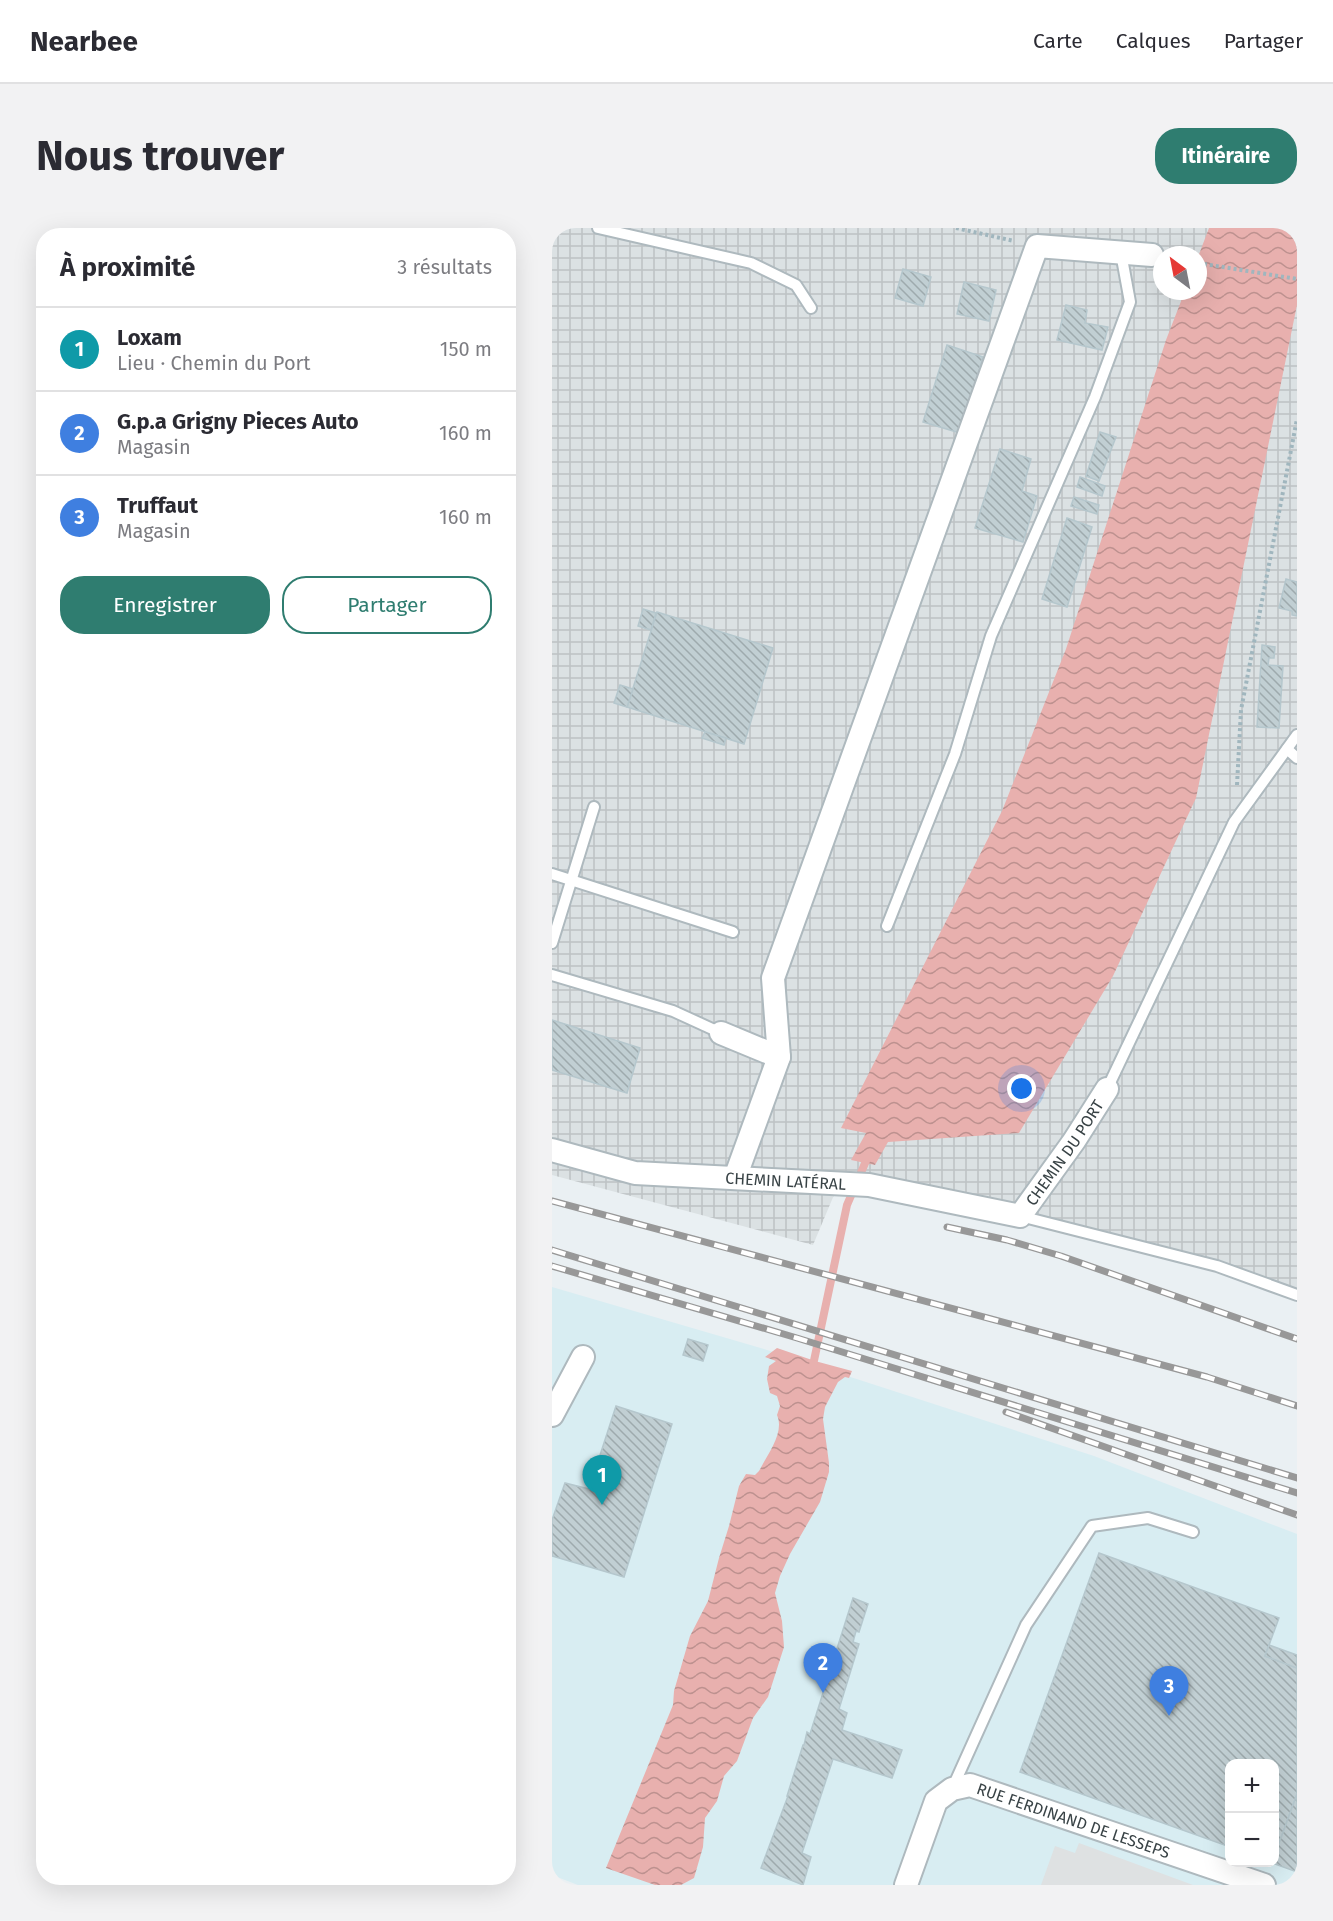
<!DOCTYPE html>
<html lang="fr">
<meta charset="utf-8">
<style>
body{margin:0;font-family:"Fira Sans",sans-serif;background:#f2f2f3;color:#2b2b33}
.controls{position:absolute;right:18px;bottom:18px;display:grid;overflow:hidden;border-radius:12px;box-shadow:0 6px 24px #0002}
.controls button{width:54px;height:54px;display:grid;place-items:center;padding:0;border:0;border-bottom:2px solid #e1e1e2;background:#fff;color:#2b2b33;font:30px sans-serif}
.compass{position:absolute;left:601px;top:18px;width:54px;height:54px;border-radius:50%;background:#fff;box-shadow:0 6px 24px #0002;rotate:328deg}
.you{position:absolute;left:470px;top:861px;width:21px;height:21px;margin:-15px;border:4px solid #fff;border-radius:50%;background:#1a73e8;box-shadow:0 0 0 9px #1a73e833}
.badge{display:grid;place-items:center;width:39px;height:39px;border-radius:50%;background:#2f7d70;color:#fff;font-size:20px;font-weight:700}
.pin{position:absolute;translate:-50% -50px;filter:drop-shadow(0 2px 3px #0008)}
.pin::after{content:'';position:absolute;top:32px;width:21px;height:18px;background:inherit;clip-path:polygon(0 0,100% 0,50% 100%)}
.list{margin:0;padding:0;list-style:none}
h2{display:flex;justify-content:space-between;align-items:center;height:78px;margin:0;padding:0 24px;font-size:26px}
h2 small{font-size:20px;font-weight:400;color:#7c7c81}
.list li{display:grid;grid-template-columns:39px 1fr auto;gap:18px;align-items:center;box-sizing:border-box;height:84px;padding:0 24px;border-top:2px solid #e1e1e2}
.list b{display:block;font-size:22px;white-space:nowrap}
.list p{margin:0;font-size:20px;white-space:nowrap;color:#7c7c81}
.list em{font-size:20px;font-style:normal;color:#7c7c81}
.actions{display:flex;gap:12px;padding:18px 24px}
.actions a{flex:1;padding:14px 0;border:2px solid #2f7d70;border-radius:24px;text-align:center;font-size:21px;color:#2f7d70}
.actions .main{background:#2f7d70;color:#fff}
.map{position:relative;flex:none;width:745px;height:1657px;overflow:hidden;border-radius:24px}
header{display:flex;align-items:center;gap:36px;box-sizing:border-box;height:84px;padding:0 30px;background:#fff;border-bottom:2px solid #e1e1e2}
header strong{font-size:28px}
nav{display:flex;gap:33px;margin-inline-start:auto;font-size:21px}
.intro{display:flex;align-items:center;justify-content:space-between;box-sizing:border-box;height:144px;padding:0 36px}
h1{margin:0;font-size:42px}
.button{padding:15px 27px;border-radius:24px;background:#2f7d70;color:#fff;font-size:21px;font-weight:700}
main{display:flex;gap:36px;padding:0 36px}
aside{flex:1;background:#fff;border-radius:24px;box-shadow:0 6px 24px #0002}
.map>svg:first-child{display:block}
.commercial{fill:#d8edf2;fill-rule:evenodd}
.industrial{fill:url(#industrial-grid);fill-rule:evenodd}
.parking{fill:#dee1e2}
.water{fill:url(#water-waves)}
.lines{fill:none;stroke-linecap:round;stroke-linejoin:round}
.stream{stroke:#e8b0ae;stroke-width:8}
.building{fill:url(#building-back-hatch);stroke:#b5c7cd;stroke-width:1.5}
.service-casing{stroke:#aeb9be;stroke-width:14}
.minor-casing{stroke:#aeb9be;stroke-width:26}
.path{stroke:#a0b6be;stroke-width:4;stroke-dasharray:3 3;stroke-linecap:butt}
.service{stroke:#fff;stroke-width:10}
.minor{stroke:#fff;stroke-width:22}
.rail-casing{stroke:#989898;stroke-width:7}
.rail{stroke:#fff;stroke-width:4.5;stroke-dasharray:14;stroke-linecap:butt}
.labels{text-anchor:middle;dominant-baseline:central;stroke-width:4.5;stroke-linejoin:round;paint-order:stroke}
.street-label{font-size:16px;fill:#394346;stroke:#fff}
</style>
<header>
<strong>Nearbee</strong>
<nav><a>Carte</a><a>Calques</a><a>Partager</a></nav>
</header>
<div class="intro"><h1>Nous trouver</h1><a class="button">Itinéraire</a></div>
<main>
<aside>
<h2>À proximité<small>3 résultats</small></h2>
<ul class="list">
<li><span class="badge" style="background:#0f9aa8">1</span><div><b>Loxam</b><p>Lieu · Chemin du Port</p></div><em>150 m</em></li>
<li><span class="badge" style="background:#3f7fe0">2</span><div><b>G.p.a Grigny Pieces Auto</b><p>Magasin</p></div><em>160 m</em></li>
<li><span class="badge" style="background:#3f7fe0">3</span><div><b>Truffaut</b><p>Magasin</p></div><em>160 m</em></li>
</ul>
<div class="actions"><a class="main">Enregistrer</a><a>Partager</a></div>
</aside>
<div class="map">
<svg width="745" height="1657" viewBox="0 0 745 1657">
<defs>
<pattern id="industrial-grid" width="8" height="8" patternUnits="userSpaceOnUse" patternTransform="scale(1.5)"><rect width="8" height="8" fill="#dbe1e3"/><path d="M0 4h8M4 0v8" fill="none" stroke="#bdc2c4"/></pattern>
<pattern id="water-waves" width="16" height="10" patternUnits="userSpaceOnUse" patternTransform="scale(1.5)"><rect width="16" height="10" fill="#e8b0ae"/><path d="M0 5q4-4 8 0t8 0" fill="none" stroke="#bd918f"/></pattern>
<pattern id="building-back-hatch" width="6" height="6" patternUnits="userSpaceOnUse" patternTransform="scale(1.5)"><rect width="6" height="6" fill="#c1cfd3"/><path d="M-1 5l2 2M0 0l6 6M5-1l2 2" fill="none" stroke="#9eaaad"/></pattern>
</defs>
<rect width="100%" height="100%" fill="#eaf0f3"/>
<path class="commercial" d="M0,1059L212,1121L542,1228L745,1306V1657H26L0,1647ZM678,1536H722V1634H678Z"/>
<path class="industrial" d="M0,0H692L745,8V1067L665,1038L468,988L287,955L261,1017L0,947ZM610,27H646V63H610Z"/>
<path class="parking" d="M527,1615L641,1657H489L503,1618L523,1625Z"/>
<g class="water">
<path d="M657,0H745V77L644,570L561,748L467,905L336,914L323,937L299,932L314,905L289,900L450,583L514,421L614,112L633,63H646V29Z"/>
<path d="M225,1120L263,1133L300,1143L297,1150L293,1149L286,1154L273,1179L271,1191L277,1235V1244L268,1274L238,1326L228,1348L223,1365L230,1393L232,1419L216,1469L201,1490L185,1533L172,1548L165,1573L153,1590L151,1619L142,1650L129,1657H103L54,1640L121,1477L122,1463L138,1408L156,1373L167,1330L177,1298L187,1258L194,1246L203,1247L207,1243C215,1227 233,1205 225,1187L228,1178L225,1168L218,1165L215,1151L217,1138L224,1133L213,1129Z"/>
</g>
<g class="lines">
<path class="stream" d="M260,1142L295,977L317,926"/>
</g>
<g class="building">
<path d="M351,41L379,49L371,78L343,70Z"/>
<path d="M412,54L444,62L437,93L405,86Z"/>
<path d="M514,77L535,82L533,95L556,99L550,122L505,112Z"/>
<path d="M395,117L431,129L408,205L371,194Z"/>
<path d="M548,204L564,209L547,253L534,248Z"/>
<path d="M448,221L479,231L470,263L485,268L471,314L423,300Z"/>
<path d="M528,249L553,258L550,268L525,259Z"/>
<path d="M522,269L547,277L545,286L519,278Z"/>
<path d="M515,290L540,299L515,379L490,371Z"/>
<path d="M734,351L745,354V388L740,387V383L727,380Z"/>
<path d="M91,381L104,385L99,402L86,398Z"/>
<path d="M105,384L221,420L192,516L75,479Z"/>
<path d="M710,417L723,419L722,430H717L716,437L731,438L727,500L705,499Z"/>
<path d="M68,457L81,461L75,479L62,475Z"/>
<path d="M153,504L174,510L172,517L150,510Z"/>
<path d="M0,792L88,820L75,865L0,842Z"/>
<path d="M136,1111L156,1117L151,1133L131,1127Z"/>
<path d="M64,1178L120,1196L72,1349L0,1328V1292L13,1255L37,1261Z"/>
<path d="M547,1325L727,1390L713,1428L745,1440V1566L722,1629V1536H678V1619L468,1544Z"/>
<path d="M301,1370L316,1376L307,1404L304,1403L301,1414L307,1416L287,1481L295,1485L290,1502L350,1522L340,1550L281,1531L250,1625L259,1629L251,1657L209,1640L236,1568H235L251,1517H252L255,1504L258,1506Z"/>
<path d="M717,1417L745,1427V1440L713,1428Z"/>
<path d="M745,1566V1644L720,1635L722,1634V1629Z"/>
</g>
<g class="lines">
<defs>
<g id="service">
<path d="M46,0L199,35L244,57L259,80"/>
<path d="M735,521L745,530"/>
<path d="M0,646L181,704"/>
<path d="M335,698L403,526L439,408L543,169L578,74L569,25"/>
<path d="M0,715L42,579"/>
<path d="M0,747L121,783L169,805"/>
<path d="M555,861L682,594L745,507"/>
<path d="M468,988L665,1038L745,1067"/>
<path d="M400,1561L474,1397L540,1298L596,1290L641,1304"/>
</g>
<g id="minor">
<path d="M169,805L227,829"/>
<path id="s1" d="M0,922L83,945L317,957L468,988L522,913L555,861"/>
<path d="M183,950L227,829L221,750L485,18L600,27"/>
<path d="M0,1187L31,1129"/>
<path id="s2" d="M354,1657L384,1573L400,1561L418,1557L712,1657"/>
</g>
</defs>
<use href="#service" class="service-casing"/>
<use href="#minor" class="minor-casing"/>
<g class="path">
<path d="M404,0L462,13"/>
<path d="M646,35L745,51"/>
<path d="M685,557L689,482L745,191"/>
</g>
<use href="#service" class="service"/>
<use href="#minor" class="minor"/>
<defs>
<g id="rail">
<path d="M0,973L655,1149L745,1178"/>
<path d="M395,999L455,1012L509,1028L745,1111"/>
<path d="M0,1022L745,1250"/>
<path d="M0,1038L245,1110L745,1265"/>
<path d="M454,1184L745,1287"/>
</g>
</defs>
<use href="#rail" class="rail-casing"/>
<use href="#rail" class="rail"/>
</g>
<g class="labels">
<g class="street-label">
<text stroke="none"><textPath href="#s1" startOffset="552">CHEMIN DU PORT</textPath></text>
<text stroke="none"><textPath href="#s1" startOffset="237">CHEMIN LATÉRAL</textPath></text>
<text stroke="none"><textPath href="#s2" startOffset="237">RUE FERDINAND DE LESSEPS</textPath></text>
</g>
</g>
</svg>
<div class="controls">
<button>+</button>
<button>−</button>
</div>
<svg class="compass" viewBox="-18 -18 36 36"><path d="M0-13l5 13h-10z" fill="#e53935"/><path d="M0 13l5-13h-10z" fill="#7c7c81"/></svg>
<div class="you"></div>
<div class="pin badge" style="left:50px;top:1277px;background:#0f9aa8">1</div>
<div class="pin badge" style="left:271px;top:1465px;background:#3f7fe0">2</div>
<div class="pin badge" style="left:617px;top:1488px;background:#3f7fe0">3</div>
</div>
</main>
